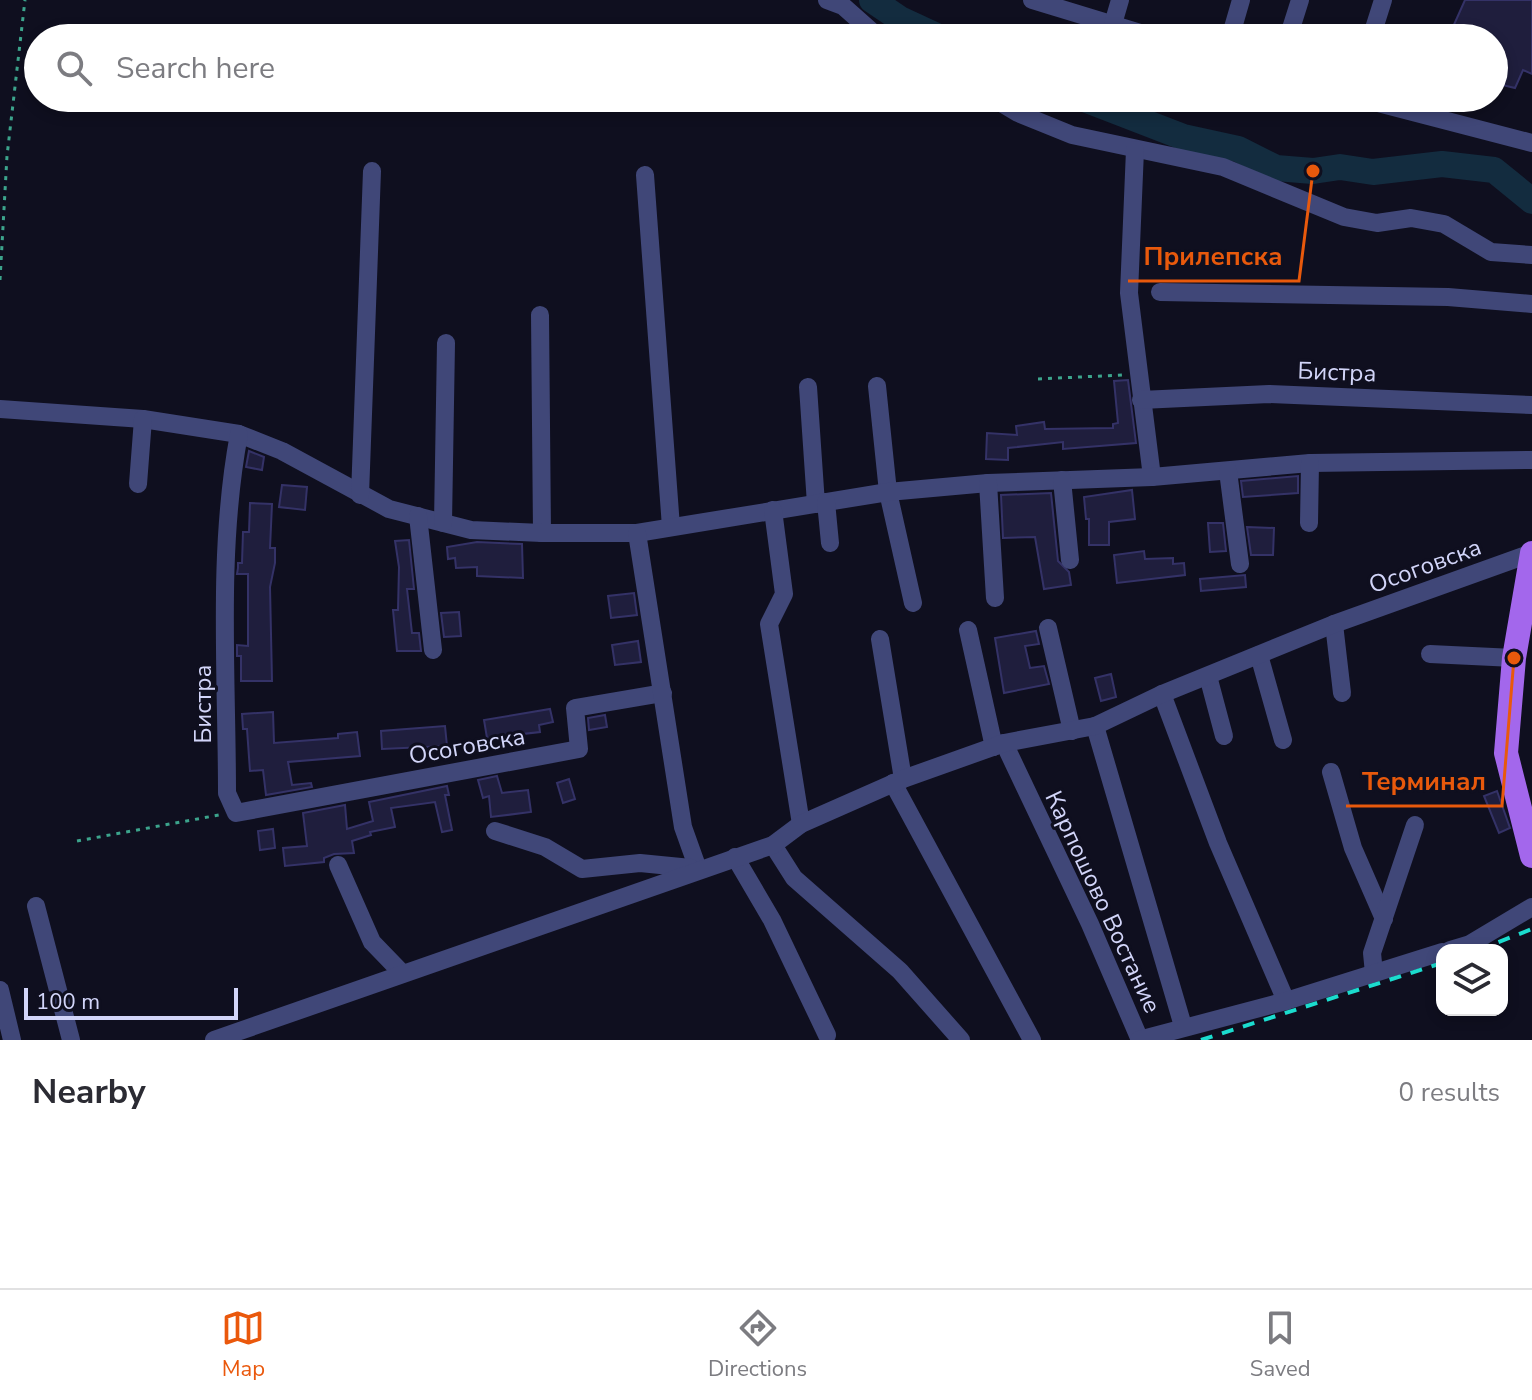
<!DOCTYPE html>
<meta charset="utf-8">
<style>
body{margin:0;font-family:"Nunito Sans",sans-serif;background:#f2f2f3;color:#2b2b33}
.controls{position:absolute;right:24px;bottom:24px;display:grid;overflow:hidden;border-radius:16px;box-shadow:0 4px 12px #0003}
.controls button{width:72px;height:72px;display:grid;place-items:center;padding:0;border:0;border-bottom:2px solid #e1e1e2;background:#fff;color:#2b2b33;font:40px sans-serif}
.scale{position:absolute;left:24px;bottom:20px;width:214px;box-sizing:border-box;padding-left:8px;border:4px solid #d2d5f9;border-top:0;font-size:22px;line-height:28px;white-space:nowrap;color:#d2d5f9;-webkit-text-stroke:6px #0f0f1f;paint-order:stroke}
.list{margin:0;padding:0;list-style:none}
h2{display:flex;justify-content:space-between;align-items:center;height:104px;margin:0;padding:0 32px;font-size:34px}
h2 small{font-size:26px;font-weight:400;color:#7c7c81}
.icon{flex:none;width:44px;height:44px;fill:none;stroke:currentColor;stroke-width:2;stroke-linecap:round;stroke-linejoin:round}
.map{position:relative;flex:none;width:1532px;height:1040px;overflow:hidden}
.search{position:absolute;background:#fff;box-shadow:0 4px 12px #0003;left:24px;right:24px;top:24px;height:88px;display:flex;align-items:center;gap:20px;box-sizing:border-box;padding:0 28px;border-radius:44px;color:#7c7c81;font-size:30px}
.sheet{height:248px;background:#fff}
nav{display:flex;justify-content:space-around;align-items:center;box-sizing:border-box;height:112px;border-top:2px solid #e1e1e2;background:#fff;font-size:22px;color:#7c7c81}
nav a{display:grid;justify-items:center;gap:4px}
nav .on{color:#ea580c}
.map>svg:first-child{display:block}
.lines{fill:none;stroke-linecap:round;stroke-linejoin:round}
.river{stroke:#132c3f;stroke-width:26}
.building{fill:#1f1e3d;stroke:#343267;stroke-width:2}
.path{stroke:#3ca48c;stroke-width:3;stroke-dasharray:4 6;stroke-linecap:butt}
.minor{stroke:#404778;stroke-width:18}
.major{stroke:#a367ec;stroke-width:24}
.rail{stroke:#1bdcce;stroke-width:4;stroke-dasharray:12 10;stroke-linecap:butt}
.labels{text-anchor:middle;dominant-baseline:central;stroke-width:6;stroke-linejoin:round;paint-order:stroke}
.street-label{font-size:24px;fill:#d2d5f9;stroke:#0f0f1f}
.leader{fill:none;stroke:#e8590c;stroke-width:3}
.callout-dot{fill:#e8590c;stroke:#0f0f1f;stroke-width:3}
.callout-label{font-size:26px;text-anchor:middle;font-weight:bold;fill:#e8590c;stroke:#0f0f1f;stroke-width:6;stroke-linejoin:round;paint-order:stroke}
</style>
<div class="map">
<svg width="1532" height="1040" viewBox="0 0 1532 1040">
<rect width="100%" height="100%" fill="#0f0f1f"/>
<g class="lines">
<g class="river">
<path d="M872,0L900,19L941,38"/>
<path d="M1082,98L1183,137L1238,149L1276,168L1313,171L1340,167L1373,172L1442,164L1494,170L1532,201"/>
</g>
</g>
<g class="building">
<path d="M1465,0H1532V74L1523,70L1515,88L1494,83V38H1448Z"/>
<path d="M1128,380L1136,443L1063,449V442L1008,448V460L986,459L987,433L1017,435L1016,426L1044,422L1045,429L1113,428V424L1118,423L1114,381Z"/>
<path d="M249,451L264,457L262,470L246,467Z"/>
<path d="M1298,476V493L1243,497L1241,481Z"/>
<path d="M282,485L307,487L305,510L279,507Z"/>
<path d="M1132,490L1135,519L1109,522V545H1089V519H1086L1084,497Z"/>
<path d="M1051,493L1058,561L1069,572L1071,585L1044,589L1035,537L1003,538L1001,495Z"/>
<path d="M250,503L272,504L270,548H275V563L270,587L272,681H241V656H237V645L248,646V574H237L238,568V563H242L243,532H249Z"/>
<path d="M1208,523H1223L1226,551L1210,552Z"/>
<path d="M1247,527L1274,528L1273,555H1251Z"/>
<path d="M409,540L414,589H407L412,633H419L421,651H397L393,610H398L399,567L395,541Z"/>
<path d="M477,542L522,544L523,578L477,576V567L456,568L455,558L448,559L447,547Z"/>
<path d="M1144,551L1145,559L1173,558V564L1184,563L1185,575L1117,583L1114,555Z"/>
<path d="M1245,575L1246,587L1201,591L1200,579Z"/>
<path d="M634,593L637,615L611,618L608,596Z"/>
<path d="M459,612L461,636L444,637L441,613Z"/>
<path d="M1036,631L1039,644L1025,646L1030,668L1044,666L1049,684L1004,693L995,638Z"/>
<path d="M638,641L641,662L615,665L612,645Z"/>
<path d="M1111,674L1116,697L1101,701L1095,678Z"/>
<path d="M550,709L553,722L539,725L540,732L487,738L484,720Z"/>
<path d="M273,712L274,743L338,738V734L357,732L360,756L288,762L292,785L311,783L312,787L266,795L263,770L250,771L247,729H243L242,714Z"/>
<path d="M605,715L607,727L589,730L588,718Z"/>
<path d="M445,726L447,746L382,749L381,731Z"/>
<path d="M497,776L502,793L528,790L531,812L491,817L489,796L483,798L478,780Z"/>
<path d="M569,779L575,799L563,803L557,783Z"/>
<path d="M447,786L449,795H445L452,830L442,832L435,802L391,808L395,827L370,832L371,835L352,841L354,853L334,854L324,858V862L285,866L283,848L307,846L303,813L345,805L347,829L373,821L369,802Z"/>
<path d="M1497,791L1510,828L1499,833L1484,796Z"/>
<path d="M273,829L275,848L260,850L258,831Z"/>
</g>
<g class="lines">
<g class="path">
<path d="M0,280L7,156L25,0"/>
<path d="M1038,379L1122,375"/>
<path d="M77,841L219,815"/>
</g>
<g class="minor">
<path d="M827,0L843,6L879,38"/>
<path d="M1032,0L1157,38"/>
<path d="M1113,24L1120,0"/>
<path d="M1230,38L1241,0"/>
<path d="M1288,38L1300,0"/>
<path d="M1371,38L1383,0"/>
<path d="M993,98L1018,113L1072,135L1223,167L1344,217L1377,223L1411,218L1444,224L1491,252L1532,255"/>
<path d="M1359,98L1532,143"/>
<path d="M1135,150L1129,293L1152,477"/>
<path d="M645,175L671,527"/>
<path d="M1160,292L1448,297L1532,304"/>
<path d="M540,315L542,533"/>
<path d="M877,386L888,492L913,603"/>
<path d="M808,387L816,504"/>
<path d="M1141,400L1269,394L1532,405"/>
<path d="M0,409L143,419L239,434L282,451L389,509L471,530L542,533H637L888,492L988,483L1152,477L1310,463L1532,460"/>
<path d="M239,434C217,551 227,674 227,793L236,813L579,749L575,708L663,693"/>
<path d="M1228,471L1240,564"/>
<path d="M1062,480L1070,560"/>
<path d="M988,483L995,598"/>
<path d="M138,484L143,419"/>
<path d="M360,495L372,171"/>
<path d="M826,502L830,543"/>
<path d="M773,510L784,594L769,624L801,824"/>
<path d="M418,516L433,650"/>
<path d="M443,523L446,343"/>
<path d="M1309,523L1310,463"/>
<path d="M637,533L683,827L698,869"/>
<path d="M1334,624L1342,693"/>
<path d="M1048,628L1072,731"/>
<path d="M968,630L994,747"/>
<path d="M880,639L903,779"/>
<path d="M1430,654L1514,658"/>
<path d="M1259,655L1283,740"/>
<path d="M1208,676L1224,736"/>
<path d="M1162,694L1218,843L1286,1001"/>
<path d="M1095,726L1183,1026"/>
<path d="M1004,743L1090,924L1140,1040"/>
<path d="M1331,772L1353,848L1384,919"/>
<path d="M893,783L1032,1040"/>
<path d="M495,831L545,847L582,869L640,863L691,868"/>
<path d="M773,845L794,878L900,971L961,1040"/>
<path d="M735,857L772,920L827,1035"/>
<path d="M338,865L372,942L401,972"/>
<path d="M36,906L71,1040"/>
<path d="M1450,950L1470,944L1532,907"/>
<path d="M1374,973L1372,953L1415,825"/>
<path d="M0,990L12,1040"/>
<path d="M214,1040L773,845L801,824L903,779L1004,743L1095,726L1162,694L1334,624L1532,553"/>
<path d="M1139,1040L1286,1001L1442,952"/>
</g>
<path class="major" d="M1532,553L1514,658L1506,753L1532,856"/>
<g class="rail">
<path d="M1478,950L1532,929"/>
<path d="M1201,1040L1442,963"/>
</g>
</g>
<g class="labels">
<g class="street-label">
<text transform="translate(1337 372) rotate(2)">Бистра</text>
<text transform="translate(1425 566) rotate(-20)">Осоговска</text>
<text transform="translate(203 704) rotate(-90)">Бистра</text>
<text transform="translate(467 746) rotate(-10)">Осоговска</text>
<text transform="translate(1103 902) rotate(65)">Карпошово Востание</text>
</g>
</g>
<path class="leader" d="M1313 171L1299 281H1128M1514 658L1502 806H1346"/>
<g class="callout-dot">
<circle cx="1313" cy="171" r="8"/>
<circle cx="1514" cy="658" r="8"/>
</g>
<g class="callout-label">
<text x="1213" y="265">Прилепска</text>
<text x="1424" y="790">Терминал</text>
</g>
</svg>
<div class="controls">
<button><svg class="icon" aria-label="layers" viewBox="0 0 24 24"><path d="M12 4l9 5-9 5-9-5zM3 14l9 5 9-5"/></svg></button>
</div>
<div class="scale">100 m</div>
<div class="search"><svg class="icon" aria-label="search" viewBox="0 0 24 24"><circle cx="10" cy="10" r="6"/><path d="M15 15l6 6"/></svg>Search here</div>
</div>
<section class="sheet">
<h2>Nearby<small>0 results</small></h2>
<ul class="list">
</ul>
</section>
<nav>
<a class="on"><svg class="icon" aria-label="map" viewBox="0 0 24 24"><path d="M3 6l6-2 6 2 6-2v14l-6 2-6-2-6 2zM9 4v14M15 6v14"/></svg>Map</a>
<a><svg class="icon" aria-label="directions" viewBox="0 0 24 24"><path d="M12 3l9 9-9 9-9-9zM9 14v-3h6M13 9l2 2-2 2"/></svg>Directions</a>
<a><svg class="icon" aria-label="saved" viewBox="0 0 24 24"><path d="M7 4h10v16l-5-4-5 4z"/></svg>Saved</a>
</nav>
